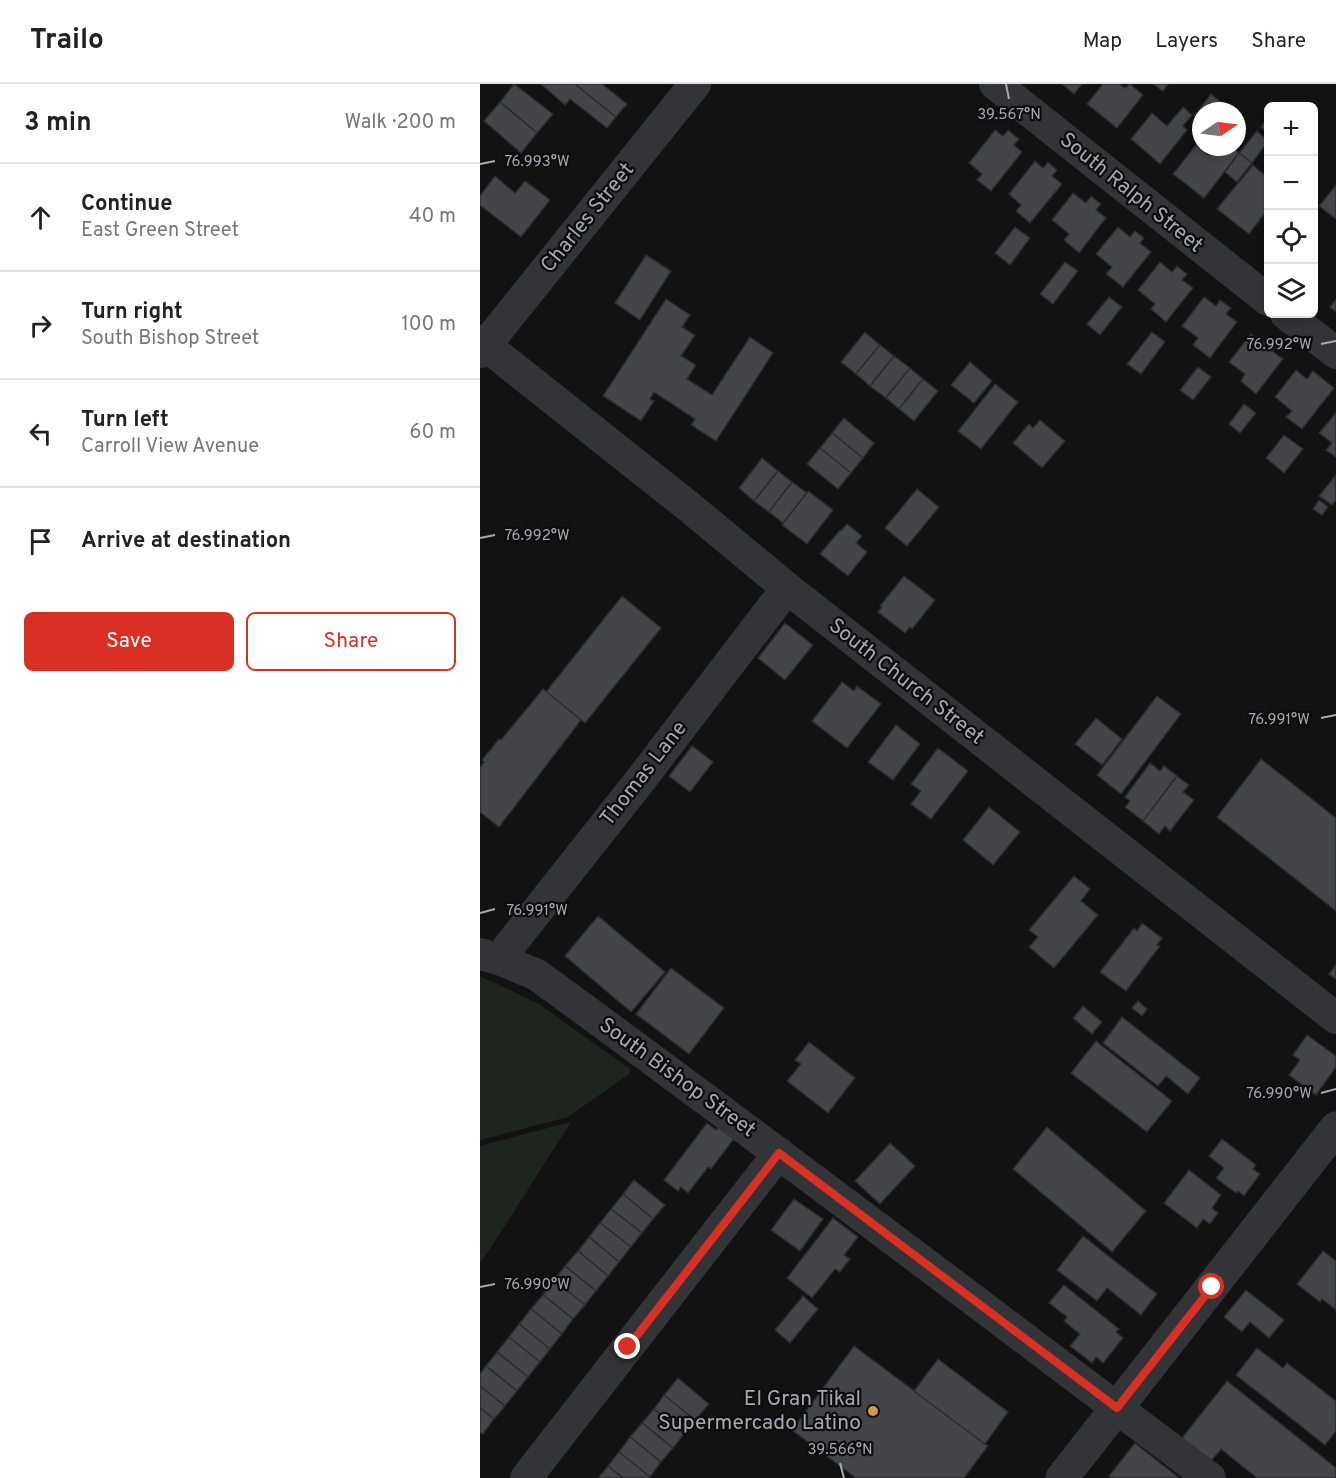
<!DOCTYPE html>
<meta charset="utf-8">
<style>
body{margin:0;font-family:Overpass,sans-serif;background:#f2f2f2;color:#222}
.controls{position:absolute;right:18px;top:18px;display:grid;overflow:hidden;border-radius:9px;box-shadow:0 3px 9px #0003}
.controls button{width:54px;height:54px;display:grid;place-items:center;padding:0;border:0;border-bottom:2px solid #e0e0e0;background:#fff;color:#222;font:30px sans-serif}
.compass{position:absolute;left:712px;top:18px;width:54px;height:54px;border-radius:50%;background:#fff;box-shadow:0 3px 9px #0003;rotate:77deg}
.stop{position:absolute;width:18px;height:18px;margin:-14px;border:4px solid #d93025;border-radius:50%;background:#fff}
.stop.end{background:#d93025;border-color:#fff;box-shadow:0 2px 6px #0008}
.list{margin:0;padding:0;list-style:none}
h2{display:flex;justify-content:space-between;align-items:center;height:78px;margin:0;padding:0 24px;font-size:26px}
h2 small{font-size:20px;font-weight:400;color:#767676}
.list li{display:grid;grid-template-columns:39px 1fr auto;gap:18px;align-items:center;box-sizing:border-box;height:108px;padding:0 24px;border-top:2px solid #e0e0e0}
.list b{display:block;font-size:22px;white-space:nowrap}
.list p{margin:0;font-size:20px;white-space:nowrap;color:#767676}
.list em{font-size:20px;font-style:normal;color:#767676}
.actions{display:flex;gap:12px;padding:18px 24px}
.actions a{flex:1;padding:14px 0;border:2px solid #d93025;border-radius:9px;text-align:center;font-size:21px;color:#d93025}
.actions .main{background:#d93025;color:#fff}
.icon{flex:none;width:33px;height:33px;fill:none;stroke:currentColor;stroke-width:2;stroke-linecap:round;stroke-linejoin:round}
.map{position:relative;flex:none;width:856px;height:1394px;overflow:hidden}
header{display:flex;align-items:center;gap:36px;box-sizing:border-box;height:84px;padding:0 30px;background:#fff;border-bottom:2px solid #e0e0e0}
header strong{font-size:28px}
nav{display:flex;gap:33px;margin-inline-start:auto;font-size:21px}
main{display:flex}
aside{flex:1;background:#fff}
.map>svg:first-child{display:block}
.green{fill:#1e251f}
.building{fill:#444548;stroke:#2c2c2f;stroke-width:1.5}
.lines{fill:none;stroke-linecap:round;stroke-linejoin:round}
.minor{stroke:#333437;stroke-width:32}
.tertiary{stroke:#333437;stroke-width:33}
.route{stroke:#d93025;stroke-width:8}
.ticks{fill:none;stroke:#a5aab2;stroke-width:2}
.poi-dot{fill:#da9643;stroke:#0d0d0e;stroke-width:2}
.labels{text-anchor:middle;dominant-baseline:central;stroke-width:4.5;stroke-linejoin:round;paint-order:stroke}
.street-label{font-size:21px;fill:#a5aab2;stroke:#0d0d0e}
.poi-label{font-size:21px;fill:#a5aab2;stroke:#0d0d0e;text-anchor:end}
.ticks-label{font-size:15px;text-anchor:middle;fill:#a5aab2;stroke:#0d0d0e;stroke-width:4.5;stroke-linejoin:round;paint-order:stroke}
</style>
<header>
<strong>Trailo</strong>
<nav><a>Map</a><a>Layers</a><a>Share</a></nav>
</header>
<main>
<aside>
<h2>3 min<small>Walk · 200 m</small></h2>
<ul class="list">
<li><svg class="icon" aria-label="ahead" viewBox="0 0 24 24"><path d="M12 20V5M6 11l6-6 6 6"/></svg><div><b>Continue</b><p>East Green Street</p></div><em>40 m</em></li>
<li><svg class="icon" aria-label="right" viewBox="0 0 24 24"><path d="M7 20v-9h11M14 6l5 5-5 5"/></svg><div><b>Turn right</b><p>South Bishop Street</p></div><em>100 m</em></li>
<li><svg class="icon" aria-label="left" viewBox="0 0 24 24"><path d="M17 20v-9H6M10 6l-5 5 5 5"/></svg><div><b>Turn left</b><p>Carroll View Avenue</p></div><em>60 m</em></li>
<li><svg class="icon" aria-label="arrive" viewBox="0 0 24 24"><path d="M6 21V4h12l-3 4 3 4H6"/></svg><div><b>Arrive at destination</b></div></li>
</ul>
<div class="actions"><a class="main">Save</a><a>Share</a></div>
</aside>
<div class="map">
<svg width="856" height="1394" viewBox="0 0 856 1394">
<rect width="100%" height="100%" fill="#121213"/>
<g class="green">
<path d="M0,892L59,920L150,985L149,990L88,1033L0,1056Z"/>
<path d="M91,1038L10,1165L0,1178V1062Z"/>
</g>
<g class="building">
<path d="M34,0L73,30L57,49L20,18Z"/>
<path d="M63,0H95L136,33L127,44L90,15L85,21L62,1Z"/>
<path d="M95,0H122L147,20L136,33Z"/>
<path d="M582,0H602L594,10Z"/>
<path d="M623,0H639L645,4L650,0L663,11L637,44L607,20Z"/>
<path d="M673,0H688L683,7Z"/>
<path d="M731,10L744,21L739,27H721V38L714,32Z"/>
<path d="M20,18L57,49L41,69L4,37Z"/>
<path d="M703,23L712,31L703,42L707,46L680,80L651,55L672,29L687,42Z"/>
<path d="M788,33V49L781,43Z"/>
<path d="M515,46L523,52L528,46L539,55L534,61L542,68L511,107L497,96L502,90L489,79Z"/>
<path d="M777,47L788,57L772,79L759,69Z"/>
<path d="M716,61L728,71L734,63H752L759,69L724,114L693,90Z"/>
<path d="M759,69L772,79L757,98L745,88Z"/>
<path d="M555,77L563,84L568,78L577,86L572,92L582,100L550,139L536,127L541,121L529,110Z"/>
<path d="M773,81L788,94V125L769,150L737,125Z"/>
<path d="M15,92L35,109L45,97L70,116L41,153L0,121V112Z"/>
<path d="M856,101V135L839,122Z"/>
<path d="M593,109L606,119L611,112L621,120L616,126L626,134L599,169L584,156L589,150L572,136Z"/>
<path d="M535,143L550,154L530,181L515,169Z"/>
<path d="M638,143L650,153L655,147L664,154L660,159L671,168L643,203L626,190L632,183L616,170Z"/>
<path d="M166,171L191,187L160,236L135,219Z"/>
<path d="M585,178L598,187L573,220L560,210Z"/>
<path d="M680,178L692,188L697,182L707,190L702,196L713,204L686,238L671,225L675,220L658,206Z"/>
<path d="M629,213L642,223L620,251L607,240Z"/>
<path d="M724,213L736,222L740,216L751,224L746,230L757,238L730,274L713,261L718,254L702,242Z"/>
<path d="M186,215L210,231L202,243L215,251L201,272L216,281L207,295L232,311L270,253L293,269L236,357L211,341L215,335L174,308L170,315L174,317L161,337L123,312Z"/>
<path d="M856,216V228L850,223Z"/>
<path d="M385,248L400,261L376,290L361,278Z"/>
<path d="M672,248L685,258L661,290L647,280Z"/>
<path d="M771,250L783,259L788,253L798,261L792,267L803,275L776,310L761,297L765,290L749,278Z"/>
<path d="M400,261L414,272L390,302L376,290Z"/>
<path d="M414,272L430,284L406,314L390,302Z"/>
<path d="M490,278L512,297L494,319L471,301Z"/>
<path d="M718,283L731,293L713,316L700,306Z"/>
<path d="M430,284L443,295L419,325L406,314Z"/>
<path d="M816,286L827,295L833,287L854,304L822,345L806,333L812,327L795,313Z"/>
<path d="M443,295L458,307L434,337L419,325Z"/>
<path d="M515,300L538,318L501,365L478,347Z"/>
<path d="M764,320L776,329L760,349L749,340Z"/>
<path d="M856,329V373L846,366L852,359L839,349Z"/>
<path d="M364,334L394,359L383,374L352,349Z"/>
<path d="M560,336L585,357L562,384L533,359L549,340L553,344Z"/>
<path d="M352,349L383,374L371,389L340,364Z"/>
<path d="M804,351L823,365L804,389L786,374Z"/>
<path d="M340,364L371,389L358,405L327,380Z"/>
<path d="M282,374L298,387L274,417L259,404Z"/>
<path d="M298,387L312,398L289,428L274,417Z"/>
<path d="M855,392L856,416L852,421L839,412Z"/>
<path d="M312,398L327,409L303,439L289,428Z"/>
<path d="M437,405L459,423L427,462L405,444Z"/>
<path d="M328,407L353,426L327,460L302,441Z"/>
<path d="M839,416L848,423L842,431L833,425Z"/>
<path d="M367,440L382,452L376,459L387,468L368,492L340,470L360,446L361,447Z"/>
<path d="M424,492L455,516L432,545L430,543L425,549L398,528L402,523L400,522Z"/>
<path d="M142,512L181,544L105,639L66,608Z"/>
<path d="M305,539L333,561L305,596L278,574Z"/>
<path d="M362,598L374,607L377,602L401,620L367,664L332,637Z"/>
<path d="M63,605L101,636L19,743L0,728V684L4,678L2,676L19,655L21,656Z"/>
<path d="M677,612L701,630L641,710L617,691Z"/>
<path d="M616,634L642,655L622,681L595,660Z"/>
<path d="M416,641L440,660L413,696L388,678Z"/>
<path d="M212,662L233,678L210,708L189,692Z"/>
<path d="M458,664L488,687L451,735L431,720L441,707L431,700Z"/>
<path d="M781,675L856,734V827L737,733Z"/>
<path d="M670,679L680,687L684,682L697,692L663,737L645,723L650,717L645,713Z"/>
<path d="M697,692L709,701L703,708L714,716L690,747L685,742L679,750L663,737Z"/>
<path d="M509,723L540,748L513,781L483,756Z"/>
<path d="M594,792L610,805L601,817L618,831L574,884L549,863L558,853L549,846Z"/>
<path d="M118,832L185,888L151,928L85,872Z"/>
<path d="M662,839L682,854L677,861L680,862L646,907L620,888L654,844L657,847Z"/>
<path d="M856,881V895L849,890Z"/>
<path d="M191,884L244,924L209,970L156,930Z"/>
<path d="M658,917L667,925L662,932L652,924Z"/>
<path d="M603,922L622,938L612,950L593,934Z"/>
<path d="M642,933L720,994L708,1010L686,992L678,1002L623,959Z"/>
<path d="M827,951L856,972V983L836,1011L809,991L820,976L813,971Z"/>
<path d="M616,957L692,1017L667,1048L591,989Z"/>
<path d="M329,958L375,994L348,1029L307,997L321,980L315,976Z"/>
<path d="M227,1039L236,1046L241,1040L256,1052L231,1085L228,1083L208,1109L201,1103L198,1107L184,1096Z"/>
<path d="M567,1043L666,1127L632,1168L533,1085Z"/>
<path d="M742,1055L776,1081L773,1085L780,1090L764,1112L758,1107L756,1109L736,1094L744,1084L729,1072Z"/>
<path d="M410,1059L435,1082L400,1120L375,1097Z"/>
<path d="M709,1086L741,1111L732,1124L738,1129L730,1140L723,1135L717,1144L684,1119Z"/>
<path d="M154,1096L185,1121L173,1135L143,1110Z"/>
<path d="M143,1110L173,1135L162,1149L131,1125Z"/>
<path d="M314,1115L343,1135L320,1167L291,1146Z"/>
<path d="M131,1125L162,1149L151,1163L120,1139Z"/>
<path d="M353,1134L378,1153L364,1171L370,1175L360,1188L355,1185L332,1214L307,1194Z"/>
<path d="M120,1139L151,1163L139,1178L109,1153Z"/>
<path d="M603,1152L677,1210L661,1231L627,1204L617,1217L577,1186Z"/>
<path d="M109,1153L139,1178L128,1192L98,1167Z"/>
<path d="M98,1167L128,1192L116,1207L85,1182Z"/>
<path d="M843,1167L856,1177V1226L842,1215L840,1218L817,1200Z"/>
<path d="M85,1182L116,1207L105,1221L74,1196Z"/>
<path d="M74,1196L105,1221L93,1235L63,1211Z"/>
<path d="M584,1201L639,1245L636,1248L643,1254L623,1279L616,1273L612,1279L590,1262L600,1250L584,1237L587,1233L569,1219Z"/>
<path d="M766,1206L804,1236L789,1254L770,1238L762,1248L744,1233Z"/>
<path d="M63,1211L93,1235L82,1250L51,1225Z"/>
<path d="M323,1212L338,1225L310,1259L295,1246Z"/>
<path d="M51,1225L82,1250L70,1265L39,1240Z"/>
<path d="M39,1240L70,1265L60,1278L29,1253Z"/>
<path d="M29,1253L60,1278L48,1293L17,1268Z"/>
<path d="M374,1262L508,1362L484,1394H376L312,1346Z"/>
<path d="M777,1264L803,1284L807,1279L856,1317V1347L845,1361L756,1291Z"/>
<path d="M17,1268L48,1293L37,1307L6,1282Z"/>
<path d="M458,1275L528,1328L505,1360L434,1307Z"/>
<path d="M6,1282L37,1307L25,1322L0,1302V1290Z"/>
<path d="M198,1294L229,1320L215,1336L184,1311Z"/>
<path d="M747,1297L856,1384V1394H777L741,1365L731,1377L702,1354Z"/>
<path d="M0,1302L25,1322L14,1335L0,1324Z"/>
<path d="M184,1311L215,1336L204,1350L174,1325Z"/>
<path d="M0,1324L14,1335L3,1350L0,1348Z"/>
<path d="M174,1325L204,1350L193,1364L162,1339Z"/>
<path d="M162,1339L193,1364L181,1378L150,1353Z"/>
<path d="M150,1353L181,1378L170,1393L139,1368Z"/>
<path d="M655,1359L699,1394H631L629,1392Z"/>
<path d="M139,1368L170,1393L169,1394H143L128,1382Z"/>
<path d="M128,1382L143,1394H118Z"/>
</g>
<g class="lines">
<g class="minor">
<path d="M515,0L788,216"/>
<path d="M806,230L856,269"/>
<path d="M0,257L208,422L307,504L856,934"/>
<path d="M0,268L215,0"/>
<path d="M0,870L19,875L57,891C284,1056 506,1226 730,1394"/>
<path d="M19,875L162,694L307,504"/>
<path d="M46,1394L299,1069"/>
</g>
<path class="tertiary" d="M582,1394L856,1044"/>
</g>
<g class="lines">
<path class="route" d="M148,1263L299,1069L637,1324L732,1203"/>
</g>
<path class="ticks" d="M526,0L529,15M0,80L15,77M841,260L856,257M0,454L15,451M841,634L856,631M0,829L15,825M841,1009L856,1005M0,1203L15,1200M360,1379L364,1394"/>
<circle class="poi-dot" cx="393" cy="1327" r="6"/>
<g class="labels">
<g class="street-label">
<text transform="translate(651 109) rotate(39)">South Ralph Street</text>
<text transform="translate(108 134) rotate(-51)">Charles Street</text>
<text transform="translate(426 598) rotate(38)">South Church Street</text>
<text transform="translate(164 690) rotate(-52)">Thomas Lane</text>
<text transform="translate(197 994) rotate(36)">South Bishop Street</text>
</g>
<g class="poi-label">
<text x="381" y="1315">El Gran Tikal<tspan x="381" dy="24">Supermercado Latino</tspan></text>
</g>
</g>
<g class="ticks-label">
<text x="529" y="35">39.567°N</text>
<text x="57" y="82">76.993°W</text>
<text x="799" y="265">76.992°W</text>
<text x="57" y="456">76.992°W</text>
<text x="799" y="640">76.991°W</text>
<text x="57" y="831">76.991°W</text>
<text x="799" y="1014">76.990°W</text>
<text x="57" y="1205">76.990°W</text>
<text x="360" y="1370">39.566°N</text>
</g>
</svg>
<div class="controls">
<button>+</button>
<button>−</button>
<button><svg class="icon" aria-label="locate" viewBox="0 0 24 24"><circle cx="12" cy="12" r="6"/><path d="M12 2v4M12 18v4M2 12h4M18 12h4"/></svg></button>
<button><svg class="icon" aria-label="layers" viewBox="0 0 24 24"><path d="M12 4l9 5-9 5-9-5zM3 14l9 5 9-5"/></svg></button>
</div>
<svg class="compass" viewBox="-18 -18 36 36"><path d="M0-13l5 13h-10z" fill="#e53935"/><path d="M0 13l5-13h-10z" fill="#767676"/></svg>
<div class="stop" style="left:732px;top:1203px"></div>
<div class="stop end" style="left:148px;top:1263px"></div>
</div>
</main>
